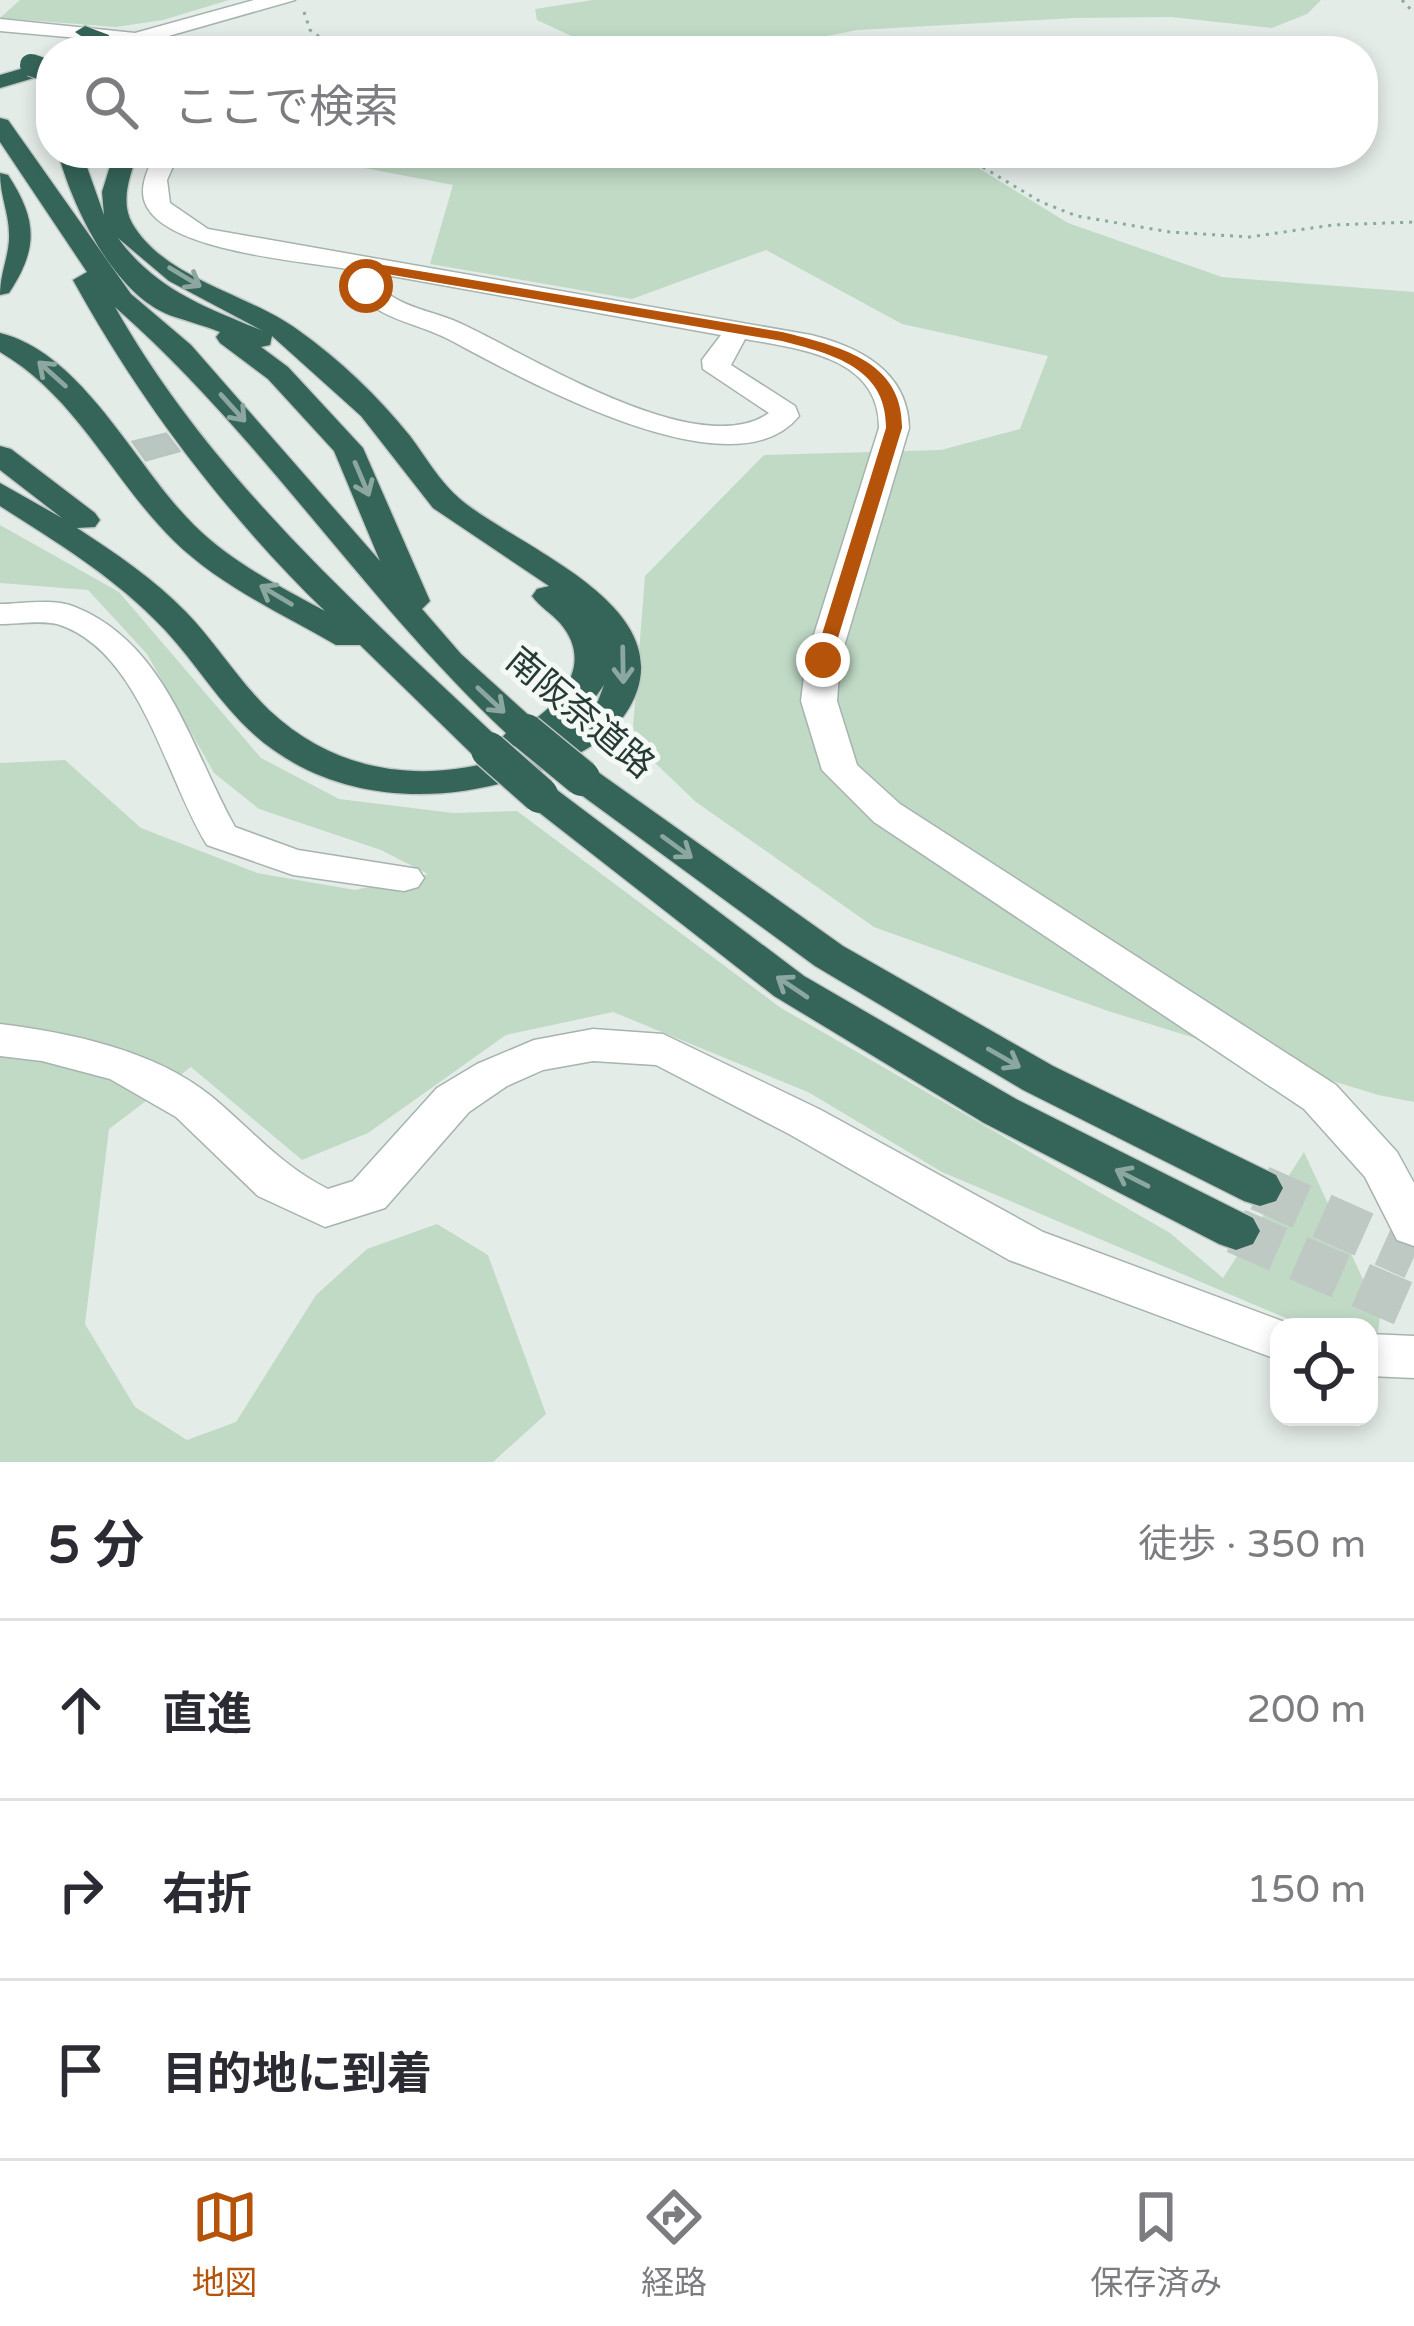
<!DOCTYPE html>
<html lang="ja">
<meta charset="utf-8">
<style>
body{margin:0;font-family:"Varela Round","Noto Sans JP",sans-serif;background:#f2f2f3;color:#2b2b33}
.controls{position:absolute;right:36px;bottom:36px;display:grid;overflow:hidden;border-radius:24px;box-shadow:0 6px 18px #0003}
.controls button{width:108px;height:108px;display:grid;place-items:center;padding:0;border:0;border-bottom:3px solid #e1e1e2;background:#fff;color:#2b2b33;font:60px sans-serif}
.stop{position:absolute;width:36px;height:36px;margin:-27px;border:9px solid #b45309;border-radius:50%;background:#fff}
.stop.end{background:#b45309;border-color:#fff;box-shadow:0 3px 12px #0008}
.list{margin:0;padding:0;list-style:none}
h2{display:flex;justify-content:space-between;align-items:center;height:156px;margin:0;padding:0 48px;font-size:51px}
h2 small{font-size:39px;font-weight:400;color:#7c7c81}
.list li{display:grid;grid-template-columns:78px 1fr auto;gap:36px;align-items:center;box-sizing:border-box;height:180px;padding:0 48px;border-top:3px solid #e1e1e2}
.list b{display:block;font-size:45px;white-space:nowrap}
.list em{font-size:39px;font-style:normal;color:#7c7c81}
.icon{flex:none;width:66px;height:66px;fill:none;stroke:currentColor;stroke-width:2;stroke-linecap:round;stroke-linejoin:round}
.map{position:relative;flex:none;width:1414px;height:1462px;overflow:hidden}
.search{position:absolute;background:#fff;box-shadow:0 6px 18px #0003;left:36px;right:36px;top:36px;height:132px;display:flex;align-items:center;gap:30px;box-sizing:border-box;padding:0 42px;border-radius:48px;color:#7c7c81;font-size:45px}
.sheet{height:696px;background:#fff}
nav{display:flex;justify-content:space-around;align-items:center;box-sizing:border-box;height:168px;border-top:3px solid #e1e1e2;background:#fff;font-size:33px;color:#7c7c81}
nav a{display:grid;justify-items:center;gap:6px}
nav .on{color:#b45309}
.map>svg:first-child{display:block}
.green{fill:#c0dac6}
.building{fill:#bac6c1;stroke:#b7c5be;stroke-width:3}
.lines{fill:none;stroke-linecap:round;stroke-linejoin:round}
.highway-tunnel{stroke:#bec9c4;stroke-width:46;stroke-dasharray:46 22;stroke-linecap:butt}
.minor-casing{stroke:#a7b3ae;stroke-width:3}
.highway-casing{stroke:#c2c8c6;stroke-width:3}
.path{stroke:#89ab9f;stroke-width:3;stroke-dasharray:3 6;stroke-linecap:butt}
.minor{fill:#fff;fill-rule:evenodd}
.highway{fill:#356458;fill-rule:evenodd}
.highway-bridge-far1-casing{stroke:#c2c8c6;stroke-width:24;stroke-linecap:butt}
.highway-bridge-casing{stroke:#c2c8c6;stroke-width:39;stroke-linecap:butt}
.highway-bridge-far1{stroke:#356458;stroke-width:22}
.highway-bridge{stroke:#356458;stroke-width:36}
.oneway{stroke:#8ba79f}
.route{fill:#b45309}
.labels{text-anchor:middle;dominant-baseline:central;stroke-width:10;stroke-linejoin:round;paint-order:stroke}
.street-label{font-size:36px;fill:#263b34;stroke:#f4f9f6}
</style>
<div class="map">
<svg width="1414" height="1462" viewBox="0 0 1414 1462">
<rect width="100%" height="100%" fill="#e4ece8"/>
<g class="green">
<path d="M20,0H229L163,20L116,27L0,18Z"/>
<path d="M593,0H1321L1307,14L1272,28L1171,17L1074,18L857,30L798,42L597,48L537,20L535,9Z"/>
<path d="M286,153H954L1068,223L1222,277L1414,292V1102L1378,1095L1108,1011L874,927L696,802L632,741L645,576L764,455L941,450L1020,429L1048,356L902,324L766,250L632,299L430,264L453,185Z"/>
<path d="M0,525L119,592L261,758L339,799L453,813L517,811L781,1008L1170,1233L1223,1278L1304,1152L1380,1316L1375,1356L1369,1353V1327H1307L942,1172L808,1092L613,1012L506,1035L368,1133L302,1160L191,1067L109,1129L85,1324L135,1407L187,1440L236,1422L316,1295L367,1249L437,1224L488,1255L546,1414L493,1462H0V763L65,760L141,828L257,873L355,890L428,874L381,850L259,809L214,773L147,654L88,590L0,583Z"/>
</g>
<path class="building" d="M166,434L179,451L146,460L133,442Z"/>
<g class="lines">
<g class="highway-tunnel">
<path d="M1260,1188L1414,1257"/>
<path d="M1236,1231L1414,1308"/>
</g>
<defs>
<g id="minor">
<path d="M254,0H295L158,39L193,51H158L123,42L0,31V19L135,33Z"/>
<path d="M155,153H179L167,180L170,203L208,229L811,335C860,347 908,372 909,428L840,660L837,701L857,765L900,804L1336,1085L1397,1152L1414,1183V1246L1397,1240L1365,1177L1304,1109L874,822L822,770L801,701L806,660L879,428C880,357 800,349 745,339L731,365L795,406L799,416C732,499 517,375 448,339C413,321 376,320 353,286L362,271C312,262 172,253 147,207C137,189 148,170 155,153ZM386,275L721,335L702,360L703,369L769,413C696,464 524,351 455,321C428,310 400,307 379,286Z"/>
<path d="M0,604C22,604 54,598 75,607C167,644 191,749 235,827L298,850L418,869L424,878L418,887L404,891L293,875L207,845C165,778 141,650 57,624C41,620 17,624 0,624Z"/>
<path d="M0,1024C71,1033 154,1050 211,1096C251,1129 281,1166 328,1189L353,1181L437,1088L477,1064L534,1040L593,1029L663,1034L821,1110L1043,1232L1298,1327H1279V1360L1009,1260L789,1134L656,1065L593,1061L543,1070L507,1086L469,1112L385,1208L325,1227L258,1196L176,1117L110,1079L42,1061L0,1056Z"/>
<path d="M1369,1334L1414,1336V1378L1369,1376Z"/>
</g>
<g id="highway">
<path d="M85,26L109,35L108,46C134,41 170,36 191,51H85L90,42L75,32Z"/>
<path d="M51,60V73L0,88V75Z"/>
<path d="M0,118L8,120L131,294L191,345L380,561L334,451L268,379L220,343L216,337L220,332C205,326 190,322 175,317C116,299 73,208 58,153H82L104,215L102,192L114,153H138C130,175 120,201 132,223C164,279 249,294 298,330C339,359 378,396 410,436C426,457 439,481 460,499C514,545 668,600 637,691C621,738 570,761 526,776C428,809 316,800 241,722C209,689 186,649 153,618C108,573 53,540 0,506V483L62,518L0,470V446L11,449L95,513L100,520L95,527L77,528C115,553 154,579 186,612C216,643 238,680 269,710C339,776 430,785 517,754L506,752L489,761L476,758L360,645H336C281,613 220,586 174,541C112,480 77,397 0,352V333C83,353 136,468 194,525C231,562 279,586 325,611C226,515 139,400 73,280L87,272L0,142ZM118,238L169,281L263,331C205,307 156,290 118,238ZM115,307C260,434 365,601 506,733L500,740C360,608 210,476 115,307ZM272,336L361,416L433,508L549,586L537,589L532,596C540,607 551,613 560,623C592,660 566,697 534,720L461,654L422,609L430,601L363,448L288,367L261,347L270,345ZM604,685L598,701L577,723Z"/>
<path d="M0,173L8,175C37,219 39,248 9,293L0,295C0,272 10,254 9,234C9,213 0,196 0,173Z"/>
<path d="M582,766L595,770L843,946L1053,1066L1276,1175L1283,1188L1276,1201L1260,1206L1244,1201L1023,1090L815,966L569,786L563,778L569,770Z"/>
<path d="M540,783L553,787L804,976L1016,1099L1253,1218L1260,1231L1253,1244L1236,1250L1219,1244L984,1123L774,996L527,803L521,795L527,787Z"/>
</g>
</defs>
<use href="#minor" class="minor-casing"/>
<use href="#highway" class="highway-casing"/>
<g class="path">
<path d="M1402,0L1414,13"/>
<path d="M304,12L310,30L339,51"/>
<path d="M598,153L652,162L684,153"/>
<path d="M932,153L964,156L1041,202L1077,216L1170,232L1249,237L1333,225L1414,222"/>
</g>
<use href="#minor" class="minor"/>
<use href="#highway" class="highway"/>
<defs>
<path id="highway-bridge-far1" d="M31,65L51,72"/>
<g id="highway-bridge">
<path d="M526,732L582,778"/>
<path d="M489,750L540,795"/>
</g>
</defs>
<use href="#highway-bridge-far1" class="highway-bridge-far1-casing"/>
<use href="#highway-bridge" class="highway-bridge-casing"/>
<use href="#highway-bridge-far1" class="highway-bridge-far1"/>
<use href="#highway-bridge" class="highway-bridge"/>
</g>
<defs><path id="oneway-shaft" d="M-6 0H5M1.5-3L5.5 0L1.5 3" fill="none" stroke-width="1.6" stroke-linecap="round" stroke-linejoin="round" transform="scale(3)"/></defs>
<g class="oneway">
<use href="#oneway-shaft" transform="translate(185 277) rotate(31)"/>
<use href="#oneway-shaft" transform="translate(52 374) rotate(-138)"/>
<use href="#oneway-shaft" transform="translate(233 408) rotate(48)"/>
<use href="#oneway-shaft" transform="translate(362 479) rotate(67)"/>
<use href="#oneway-shaft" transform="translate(276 595) rotate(-149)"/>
<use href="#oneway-shaft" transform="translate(623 665) rotate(89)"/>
<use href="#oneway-shaft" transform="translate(491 700) rotate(43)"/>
<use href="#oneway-shaft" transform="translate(677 847) rotate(36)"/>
<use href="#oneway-shaft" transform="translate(792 987) rotate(-146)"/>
<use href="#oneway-shaft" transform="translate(1004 1058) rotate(30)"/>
<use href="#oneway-shaft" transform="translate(1132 1178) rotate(-153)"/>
</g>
<path class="route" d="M377,264L782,332C838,346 903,360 902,428L830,664L814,660L886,428C887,368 833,354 782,341L381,273L371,289H361Z"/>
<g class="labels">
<g class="street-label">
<text transform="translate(580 713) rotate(40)">南阪奈道路</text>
</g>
</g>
</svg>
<div class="controls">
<button><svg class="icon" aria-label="locate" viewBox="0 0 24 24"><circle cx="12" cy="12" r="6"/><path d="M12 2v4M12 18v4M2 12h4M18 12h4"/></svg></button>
</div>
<div class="stop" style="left:366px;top:286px"></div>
<div class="stop end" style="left:823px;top:660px"></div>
<div class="search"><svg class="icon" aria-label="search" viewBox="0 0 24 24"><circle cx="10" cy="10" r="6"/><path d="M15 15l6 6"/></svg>ここで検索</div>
</div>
<section class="sheet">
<h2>5 分<small>徒歩 · 350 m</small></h2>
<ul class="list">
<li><svg class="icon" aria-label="ahead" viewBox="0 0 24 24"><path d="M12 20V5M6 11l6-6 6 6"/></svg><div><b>直進</b></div><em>200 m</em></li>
<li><svg class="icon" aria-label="right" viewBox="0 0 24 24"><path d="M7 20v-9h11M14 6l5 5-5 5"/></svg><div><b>右折</b></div><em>150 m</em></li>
<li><svg class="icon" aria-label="arrive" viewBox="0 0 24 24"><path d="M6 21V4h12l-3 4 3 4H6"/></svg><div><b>目的地に到着</b></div></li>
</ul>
</section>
<nav>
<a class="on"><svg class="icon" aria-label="map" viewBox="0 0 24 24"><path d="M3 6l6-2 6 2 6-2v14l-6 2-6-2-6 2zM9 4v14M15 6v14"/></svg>地図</a>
<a><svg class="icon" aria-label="directions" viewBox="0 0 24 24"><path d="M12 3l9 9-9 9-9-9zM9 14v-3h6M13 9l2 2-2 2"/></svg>経路</a>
<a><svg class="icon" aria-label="saved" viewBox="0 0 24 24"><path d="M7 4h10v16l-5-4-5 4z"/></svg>保存済み</a>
</nav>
